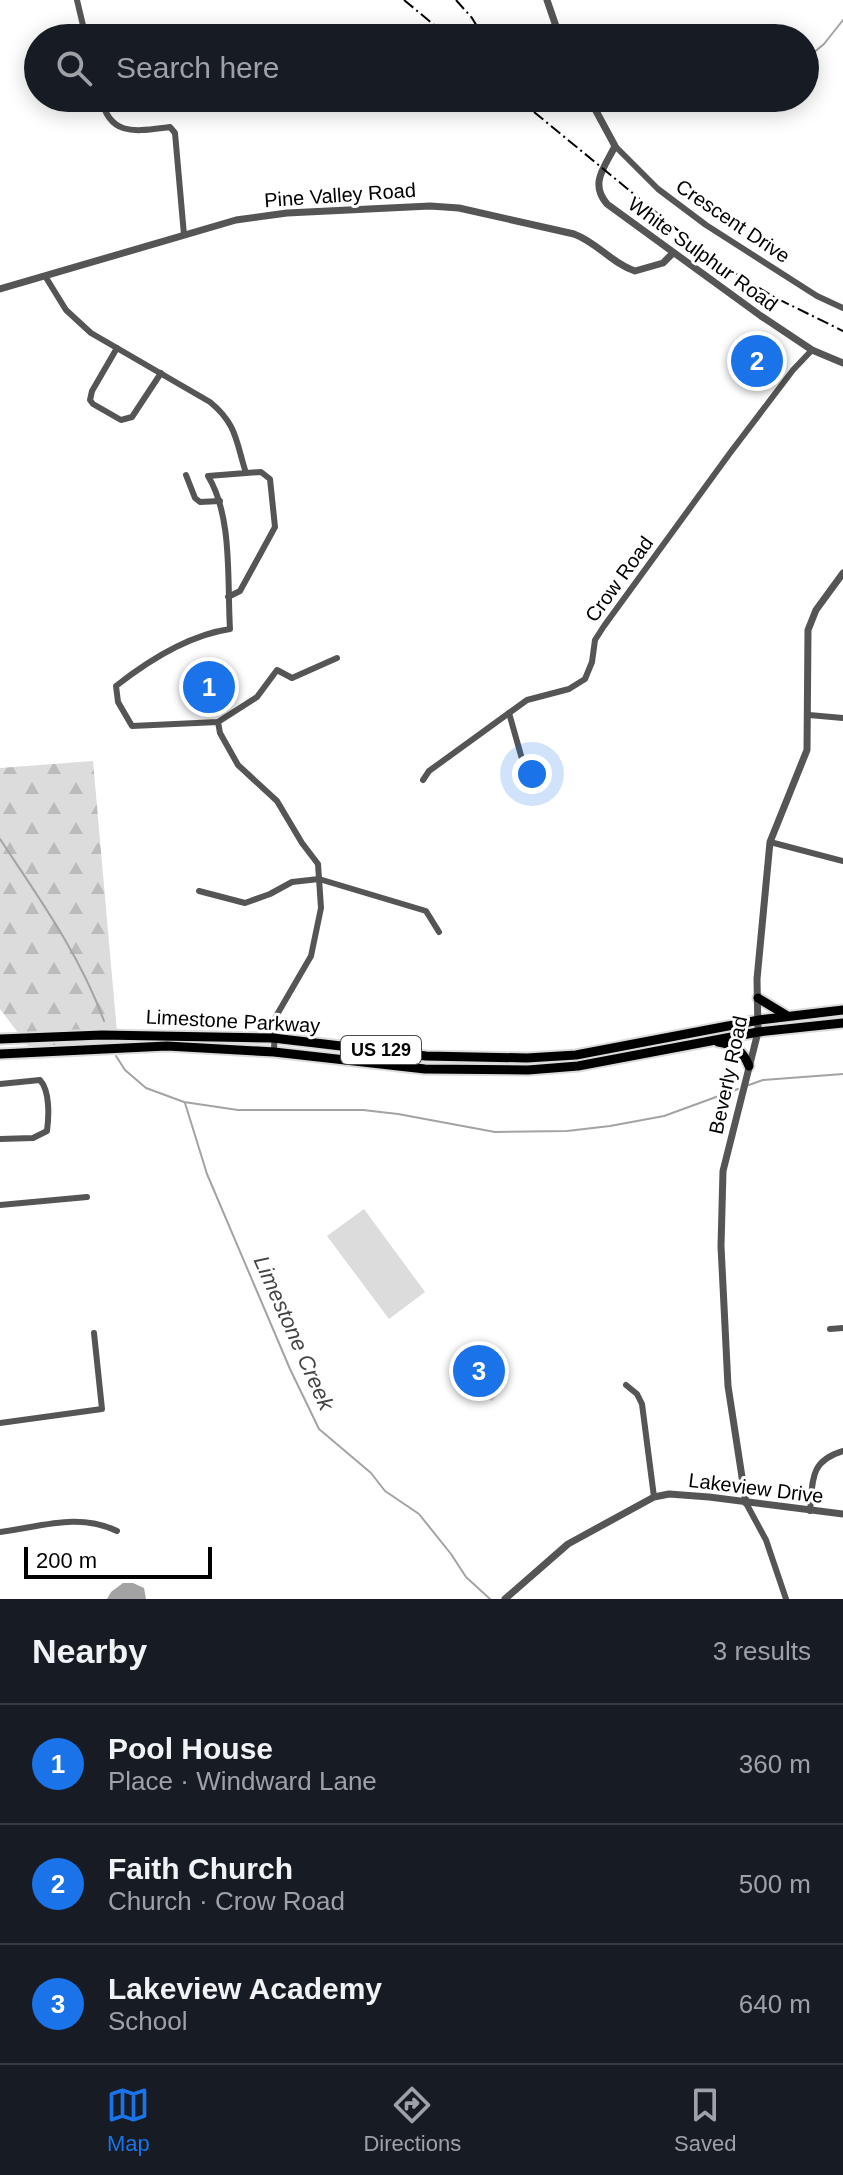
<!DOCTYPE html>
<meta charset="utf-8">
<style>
body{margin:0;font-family:Arial,sans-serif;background:#242831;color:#f1f3f6}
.scale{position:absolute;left:24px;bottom:20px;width:188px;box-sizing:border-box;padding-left:8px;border:4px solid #000;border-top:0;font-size:22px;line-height:28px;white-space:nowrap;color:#000;-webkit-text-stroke:6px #fff;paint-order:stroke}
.you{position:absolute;left:532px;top:774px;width:28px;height:28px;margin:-20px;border:6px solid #fff;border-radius:50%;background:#1a73e8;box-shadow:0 0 0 12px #1a73e833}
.badge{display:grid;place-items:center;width:52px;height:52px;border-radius:50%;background:#1a73e8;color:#fff;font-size:26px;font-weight:700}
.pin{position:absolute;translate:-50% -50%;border:4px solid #fff;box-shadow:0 2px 8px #0006}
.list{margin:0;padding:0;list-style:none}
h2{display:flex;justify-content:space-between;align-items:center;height:104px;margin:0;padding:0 32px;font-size:34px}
h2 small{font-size:26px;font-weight:400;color:#9ea1a6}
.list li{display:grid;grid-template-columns:52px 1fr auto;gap:24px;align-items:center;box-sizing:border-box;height:120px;padding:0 32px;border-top:2px solid #363941}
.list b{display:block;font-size:30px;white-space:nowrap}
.list p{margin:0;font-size:26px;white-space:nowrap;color:#9ea1a6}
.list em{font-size:26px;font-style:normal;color:#9ea1a6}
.icon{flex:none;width:44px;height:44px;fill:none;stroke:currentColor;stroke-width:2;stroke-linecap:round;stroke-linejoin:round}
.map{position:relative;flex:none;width:843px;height:1599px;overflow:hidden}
.search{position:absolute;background:#171b24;box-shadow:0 4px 20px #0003;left:24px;right:24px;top:24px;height:88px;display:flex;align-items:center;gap:20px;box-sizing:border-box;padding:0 28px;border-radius:44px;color:#9ea1a6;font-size:30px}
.sheet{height:464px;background:#171b24}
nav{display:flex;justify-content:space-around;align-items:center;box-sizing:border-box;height:112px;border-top:2px solid #363941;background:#171b24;font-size:22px;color:#9ea1a6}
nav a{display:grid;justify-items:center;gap:4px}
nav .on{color:#1a73e8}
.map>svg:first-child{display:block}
.forest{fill:url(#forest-firs)}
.green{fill:#dcdcdc}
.water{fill:#a3a3a3}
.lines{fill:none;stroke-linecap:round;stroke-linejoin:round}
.stream{stroke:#a3a3a3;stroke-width:2}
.primary-casing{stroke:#dbdbdb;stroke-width:13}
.minor{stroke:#555;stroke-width:6}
.tertiary{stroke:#555;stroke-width:7}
.primary{stroke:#000;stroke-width:9}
.rail{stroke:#000;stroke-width:2;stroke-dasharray:12 4 2 4;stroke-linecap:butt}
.labels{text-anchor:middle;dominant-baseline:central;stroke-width:6;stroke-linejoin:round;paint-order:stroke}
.shield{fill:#fff;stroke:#4c4c4c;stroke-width:2}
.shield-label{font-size:18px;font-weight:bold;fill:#000}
.street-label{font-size:20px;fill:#000;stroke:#fff}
.water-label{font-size:22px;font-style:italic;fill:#444;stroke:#fff}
</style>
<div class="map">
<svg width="843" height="1599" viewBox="0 0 843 1599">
<defs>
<pattern id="forest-firs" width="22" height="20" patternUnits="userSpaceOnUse" patternTransform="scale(2)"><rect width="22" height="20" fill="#dcdcdc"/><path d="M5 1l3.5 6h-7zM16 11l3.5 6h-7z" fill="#bbb"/></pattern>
</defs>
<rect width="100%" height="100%" fill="#fff"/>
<path class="forest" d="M93,761L118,1044L31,1050L0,1009V768Z"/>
<g class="green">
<path d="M364,1209L425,1292L389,1319L327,1236Z"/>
<path d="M493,1365L503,1387L492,1401C479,1393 468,1396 457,1388L479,1371Z"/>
</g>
<path class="water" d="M123,1583H133L144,1588L146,1599H107L111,1592Z"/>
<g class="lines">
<g class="stream">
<path d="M806,59L824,44L843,20"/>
<path d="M0,839C39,898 80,955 104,1021"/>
<path d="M116,1056L125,1070L146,1088L184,1102L238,1110H363L398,1114L495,1132L567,1131L610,1126L664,1116L738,1089"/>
<path d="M746,1086L763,1080L843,1074"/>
<path d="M185,1103L207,1174L290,1369L319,1429L371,1473L385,1491L419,1514L451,1554L466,1577L490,1599"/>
</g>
<defs>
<g id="primary">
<path d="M758,998L786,1015"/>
<path d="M0,1039L102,1035L273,1038L426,1056L527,1058L576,1055L759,1020L843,1010"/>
<path d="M718,1042C734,1044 743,1051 749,1066"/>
<path d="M0,1054L167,1046L274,1052L425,1069L528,1070L578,1066L758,1032L843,1023"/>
</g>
</defs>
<use href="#primary" class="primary-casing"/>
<g class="minor">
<path d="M77,0L86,38"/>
<path d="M101,98C110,138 137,131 170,127L175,133L184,235"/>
<path d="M615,146L658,189L706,225L817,296L843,308"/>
<path d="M45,276L66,310L91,333L210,402C237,424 236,442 246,473L208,476C233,517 227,581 230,629C189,635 149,660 116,686L118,702L132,726L218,722L257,697L277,670L292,678L337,658"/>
<path d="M117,348L92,391L90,400L93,404L121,420L132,417L161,373"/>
<path d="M186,475L195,498L200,502L220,501"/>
<path d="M228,597L240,591L275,527L270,479L261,472L246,473"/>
<path d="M509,713L522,759L534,782"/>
<path d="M809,715L843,718"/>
<path d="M218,722L220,733L238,765L277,801L302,843L318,864L321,908L311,956L275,1018L274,1052"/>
<path d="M423,780L429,771L527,700L569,689L585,679L592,662L595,640L604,626L730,453L793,370L812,350"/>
<path d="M770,842L843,861"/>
<path d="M199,891L245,903L270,894L292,882L319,879L426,911L439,932"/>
<path d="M0,1084L40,1080C50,1091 49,1116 47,1131L33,1138L0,1139"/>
<path d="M0,1205L87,1197"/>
<path d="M830,1329L843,1328"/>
<path d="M626,1385L637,1394L642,1404L654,1497"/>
<path d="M0,1423L102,1409L94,1333"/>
<path d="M746,1503L766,1540L786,1599"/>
<path d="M810,1511C813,1481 809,1461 843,1451"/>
<path d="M0,1532C40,1527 78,1512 117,1531"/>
</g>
<g class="tertiary">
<path d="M547,0L560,38"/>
<path d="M589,98L615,146C605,167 589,183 607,204L761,316L812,350L843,363"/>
<path d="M0,289L236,220L287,213L430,206L459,208L574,234C598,243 611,263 635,271L663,263L672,254"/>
<path d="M746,1503L728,1386L721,1246L723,1171L758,1032L757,979L770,842L807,750L808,630L816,610L843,573"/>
<path d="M505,1599L568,1544L654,1497L669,1494L709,1497L843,1514"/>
</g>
<use href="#primary" class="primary"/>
<g class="rail">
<path d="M404,0L450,38"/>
<path d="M456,0L472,18L484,38"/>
<path d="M517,98L714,260L774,297L843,331"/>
</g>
</g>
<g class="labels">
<rect class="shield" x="341" y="1036" width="80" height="28" rx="6"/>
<g class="shield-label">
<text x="381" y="1050">US 129</text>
</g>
<g class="street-label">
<text transform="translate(340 195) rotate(-4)">Pine Valley Road</text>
<text transform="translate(733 221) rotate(34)">Crescent Drive</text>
<text transform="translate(703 254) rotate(36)">White Sulphur Road</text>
<text transform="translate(619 579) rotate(-54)">Crow Road</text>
<text transform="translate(233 1021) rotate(3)">Limestone Parkway</text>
<text transform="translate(728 1075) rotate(-78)">Beverly Road</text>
<text transform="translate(756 1488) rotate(7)">Lakeview Drive</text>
</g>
<g class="water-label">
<text transform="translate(294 1333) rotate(66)">Limestone Creek</text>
</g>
</g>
</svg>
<div class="scale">200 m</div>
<div class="you"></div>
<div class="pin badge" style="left:209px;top:687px">1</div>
<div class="pin badge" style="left:757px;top:361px">2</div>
<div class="pin badge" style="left:479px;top:1371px">3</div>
<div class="search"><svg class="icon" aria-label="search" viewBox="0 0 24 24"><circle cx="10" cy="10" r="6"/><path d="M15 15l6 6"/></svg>Search here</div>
</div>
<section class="sheet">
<h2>Nearby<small>3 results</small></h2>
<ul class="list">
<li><span class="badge">1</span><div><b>Pool House</b><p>Place · Windward Lane</p></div><em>360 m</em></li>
<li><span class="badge">2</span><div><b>Faith Church</b><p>Church · Crow Road</p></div><em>500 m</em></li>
<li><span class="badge">3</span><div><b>Lakeview Academy</b><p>School</p></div><em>640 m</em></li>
</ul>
</section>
<nav>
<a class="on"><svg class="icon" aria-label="map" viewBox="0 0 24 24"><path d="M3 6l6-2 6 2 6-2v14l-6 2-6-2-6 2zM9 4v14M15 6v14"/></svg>Map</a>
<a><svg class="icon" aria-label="directions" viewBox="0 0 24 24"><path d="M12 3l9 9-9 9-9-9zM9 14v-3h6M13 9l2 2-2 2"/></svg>Directions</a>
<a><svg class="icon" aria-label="saved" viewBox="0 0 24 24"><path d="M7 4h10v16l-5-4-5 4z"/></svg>Saved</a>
</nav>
